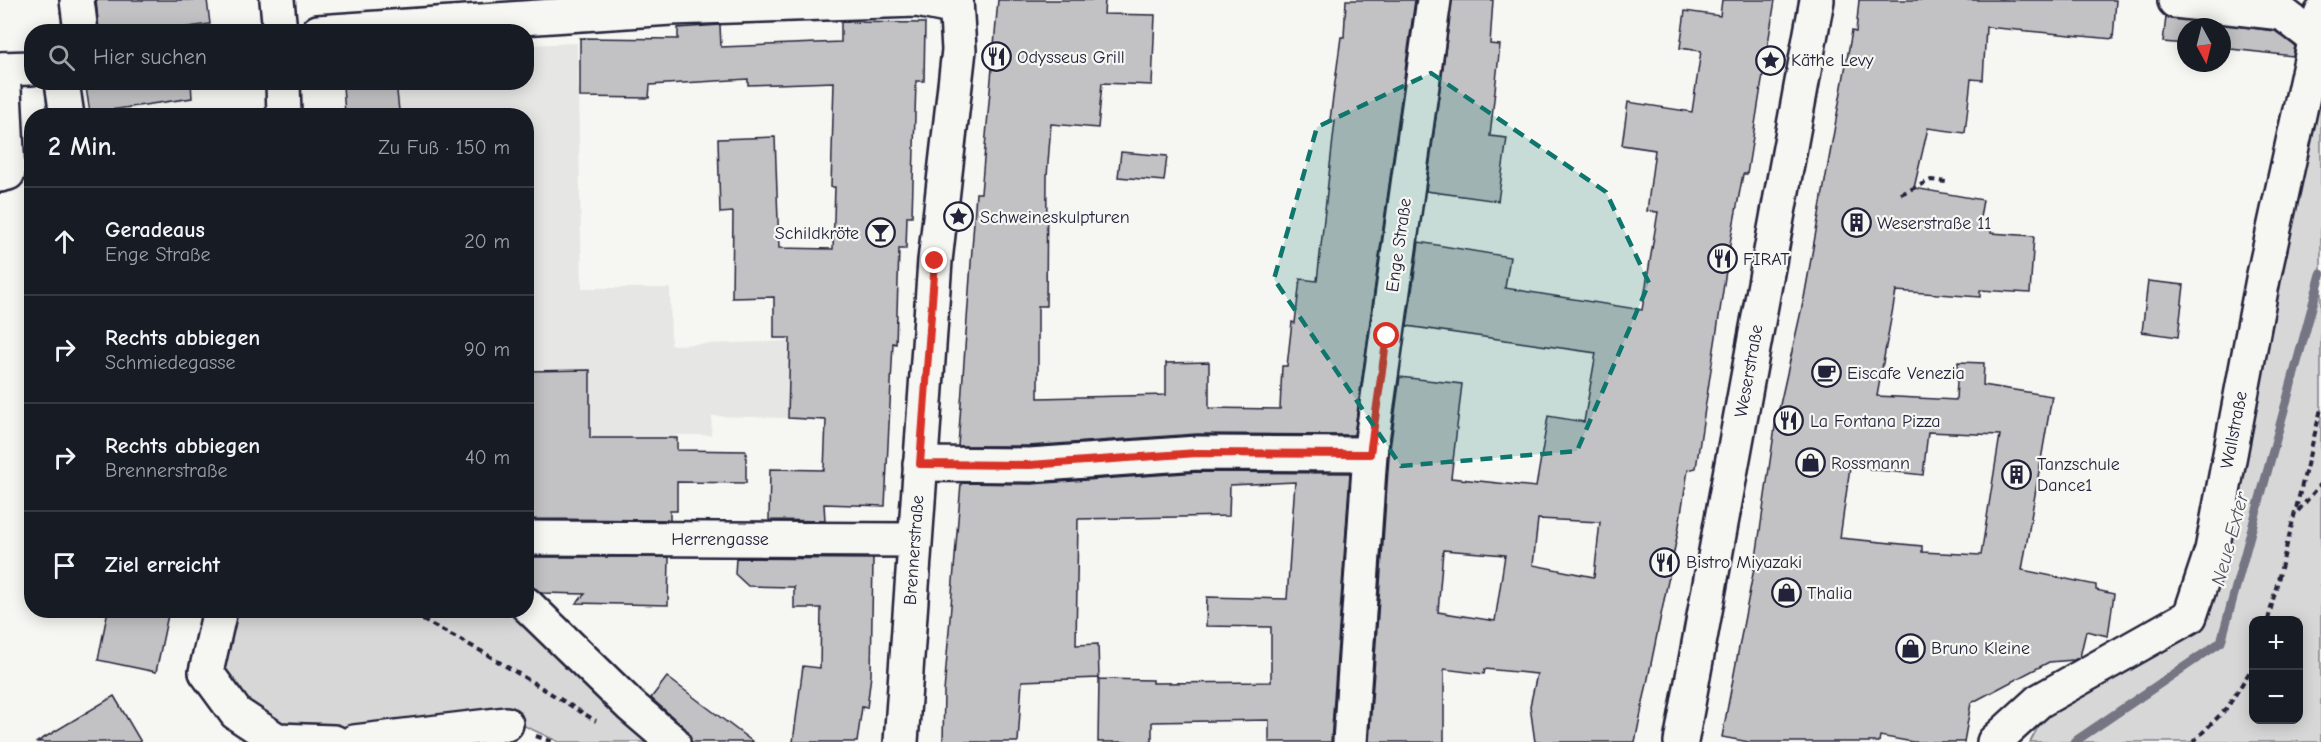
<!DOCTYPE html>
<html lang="de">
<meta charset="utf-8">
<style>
body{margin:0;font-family:"Comic Neue",sans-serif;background:#242831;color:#f1f3f6}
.controls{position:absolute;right:18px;bottom:18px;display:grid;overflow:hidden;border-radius:12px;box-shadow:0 3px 15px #0003}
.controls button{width:54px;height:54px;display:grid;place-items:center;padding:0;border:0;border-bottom:2px solid #363941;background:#171b24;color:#f1f3f6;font:30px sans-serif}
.compass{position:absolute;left:2177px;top:18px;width:54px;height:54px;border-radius:50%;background:#171b24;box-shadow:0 3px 15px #0003;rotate:173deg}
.stop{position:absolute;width:18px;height:18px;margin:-14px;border:4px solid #d93025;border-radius:50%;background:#fff}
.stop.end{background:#d93025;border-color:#fff;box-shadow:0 2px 6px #0008}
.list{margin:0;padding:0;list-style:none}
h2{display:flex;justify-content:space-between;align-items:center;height:78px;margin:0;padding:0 24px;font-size:26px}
h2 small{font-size:20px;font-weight:400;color:#9ea1a6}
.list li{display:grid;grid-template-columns:39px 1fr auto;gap:18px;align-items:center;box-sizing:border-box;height:108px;padding:0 24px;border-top:2px solid #363941}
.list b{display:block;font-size:22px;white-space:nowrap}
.list p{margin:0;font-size:20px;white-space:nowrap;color:#9ea1a6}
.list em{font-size:20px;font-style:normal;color:#9ea1a6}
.icon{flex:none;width:33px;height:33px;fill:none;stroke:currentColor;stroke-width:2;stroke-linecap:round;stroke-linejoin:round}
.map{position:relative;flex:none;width:2321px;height:742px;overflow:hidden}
.search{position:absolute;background:#171b24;box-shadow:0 3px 15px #0003;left:24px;top:24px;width:510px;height:66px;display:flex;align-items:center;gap:15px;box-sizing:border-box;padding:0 21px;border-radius:24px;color:#9ea1a6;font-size:22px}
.panel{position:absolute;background:#171b24;box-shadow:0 3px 15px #0003;left:24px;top:108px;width:510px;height:510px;border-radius:24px}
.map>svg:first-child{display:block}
.built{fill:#e6e6e4}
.green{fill:#d7d7d7;stroke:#7c7c89;stroke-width:1.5;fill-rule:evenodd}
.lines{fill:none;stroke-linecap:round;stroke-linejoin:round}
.stream{stroke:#757583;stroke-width:9}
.building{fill:#c2c2c4;stroke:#22223b;stroke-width:1.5;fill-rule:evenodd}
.minor-casing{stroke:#22223b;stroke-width:38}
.path{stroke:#22223b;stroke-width:4;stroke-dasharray:6 4.5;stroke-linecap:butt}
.minor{stroke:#f6f6f2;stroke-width:33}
.route{stroke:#d93025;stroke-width:8}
.marked{fill:#0f766e;fill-opacity:0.2;stroke:#0f766e;stroke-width:4.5;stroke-dasharray:12 8;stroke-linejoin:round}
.labels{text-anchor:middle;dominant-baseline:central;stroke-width:4.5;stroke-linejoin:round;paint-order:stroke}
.poi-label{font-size:18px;fill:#22223b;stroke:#f6f6f2;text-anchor:start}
.street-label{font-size:18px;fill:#22223b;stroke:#f6f6f2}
.water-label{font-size:20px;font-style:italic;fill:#535365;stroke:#f6f6f2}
</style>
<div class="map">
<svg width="2321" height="742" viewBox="0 0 2321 742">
<rect width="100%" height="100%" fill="#f6f6f2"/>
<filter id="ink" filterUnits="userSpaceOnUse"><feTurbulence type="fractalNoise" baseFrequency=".0167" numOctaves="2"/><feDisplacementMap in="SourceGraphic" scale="12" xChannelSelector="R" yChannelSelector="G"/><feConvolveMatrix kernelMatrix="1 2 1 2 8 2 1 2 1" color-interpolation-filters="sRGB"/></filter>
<g filter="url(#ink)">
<path class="built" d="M577,43L582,288H670L671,345L790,341L788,418L712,416L711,435H676L677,511L527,512L526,116L399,115L397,83L526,82L527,45Z"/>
<g class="green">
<path d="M2321,90V742H2030L2053,700L2193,631L2264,340ZM2254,620H2298V720H2254Z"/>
<path d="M234,611H512L659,742H559L512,720L278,733L237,700L218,651Z"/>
</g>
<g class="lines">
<path class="stream" d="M2074,742L2221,642L2321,274"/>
</g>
<g class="building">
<path d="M96,0H207L210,24L154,32H99Z"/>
<path d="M998,0H1105L1104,14L1155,15L1152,85L1102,83L1098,128L1051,124L1047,176L1046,306H1038V398L1166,395V363L1209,362V408L1280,409L1282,366H1287L1292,322L1295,323L1300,279L1317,281L1335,121L1330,120L1341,37H1344L1346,0H1415L1354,435L1197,434L1029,446H958L976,193H981Z"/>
<path d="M1452,0H1493L1490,44L1500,45L1490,136L1507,138L1498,201L1426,191Z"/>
<path d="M1722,0H1775L1747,174H1743L1731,238L1696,468L1688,470L1678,532L1635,742H1535L1530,706L1537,674L1485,669L1484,674L1444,669V742H1369L1389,456L1400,377L1462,384L1451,478L1536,487L1548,416L1584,422L1596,353L1407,326L1419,242L1510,257L1505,288L1642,310L1658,212L1647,211L1655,150L1622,145L1628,102L1692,112L1701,51L1680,48L1685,11L1720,16ZM1538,519L1600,522L1594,577L1533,565ZM1443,550L1505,555L1495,621L1438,612Z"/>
<path d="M1859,0H2116L2113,39L1986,27L1983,80L1971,79L1965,133L1928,128L1914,188L1983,200L1978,229L1991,230V233L2034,236L2030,293L1980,290V297L1896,291L1877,396L1956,400L1958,362L1984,363L1983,385L2052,396L2022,570L2096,585V590L2114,594L2108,636L2086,631L2080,657L2074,660L2049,662L1971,703L1964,742H1913L1880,736L1879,742H1749L1722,737L1756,558L1775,427L1804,298L1852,31L1856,32ZM1928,432L2000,435L1981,555L1922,552V546L1840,538L1850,467L1923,475Z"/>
<path d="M2166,17L2275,31L2295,46L2293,56L2222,48V27H2186V44L2163,42Z"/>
<path d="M841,22L925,23L924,81H916L912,216H907L906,249H899L896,344L893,343L885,506L824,504L825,521L769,520L770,469L824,470L826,420L788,418L790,338H774V297L732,298L733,212L720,213L718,139L775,137L779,248L833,249L835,187H831L834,82L748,85V79L650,85L649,98L580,97V38L678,39V28L720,25L721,47L841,42Z"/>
<path d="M118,82H191L192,98L90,113L86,87Z"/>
<path d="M347,82H396L399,111L345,115L343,85Z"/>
<path d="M1121,152L1167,156L1164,181L1118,177Z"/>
<path d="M2148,281L2184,285L2178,337L2142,332Z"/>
<path d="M590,370V438H677V450L746,451V483L677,482V511H670V520L526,519V371Z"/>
<path d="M1198,472L1350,473L1331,742H1269V720L1152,722V742H1098L1099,679L1153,680V683L1271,682V627L1206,626L1207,597L1287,599L1295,482L1230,485L1229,516L1078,519L1076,645L1098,644L1099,678L1022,681L1018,742H943L944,692L961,483L1031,484Z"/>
<path d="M526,557H669L668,605L576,603L585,594L542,593L526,586Z"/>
<path d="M736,558L873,559L871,675L867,708L862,707L857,742H793L803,666L820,668L821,608H794V587L748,586L735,574Z"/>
<path d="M108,610H169L156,672L98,660Z"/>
<path d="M667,677L753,742H691L685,728L651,698Z"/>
<path d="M114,696L141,742H37Z"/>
</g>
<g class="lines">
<defs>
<g id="minor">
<path d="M77,0L81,32"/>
<path d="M277,0L280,32"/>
<path d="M2175,1L2282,13L2316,39"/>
<path d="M318,32L671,8L917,0L956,8"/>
<path d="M0,69L32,68"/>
<path d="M62,82L67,116"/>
<path d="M283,82L284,116"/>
<path d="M0,175L8,173L3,69"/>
<path d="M920,464L1030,465L1197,453L1370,454"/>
<path d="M526,538L914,540"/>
<path d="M526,604L631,706L673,742"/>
<path d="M220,610L206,672L236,713L277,740L334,742"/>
<path d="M354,742L506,724"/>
<path d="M901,742L935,261L959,50L956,0"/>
<path d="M1350,742L1370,454L1434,0"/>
<path d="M1681,742L1817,0"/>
<path d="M1994,742L2039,701L2190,616L2212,550L2263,279L2321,14"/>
</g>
</defs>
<use href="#minor" class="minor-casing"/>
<g class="path">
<path d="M1901,194L1931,180L1946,182"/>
<path d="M2298,511L2321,484"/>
<path d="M404,610L481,651L596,721"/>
<path d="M2268,620L2321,409"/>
<path d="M536,736L553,742"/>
<path d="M2193,742L2227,708L2254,665"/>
</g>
<use href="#minor" class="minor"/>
</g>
</g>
<g class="lines" filter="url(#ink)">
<path class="route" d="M935,261L920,464L1030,465L1197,453L1370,454L1387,336"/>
</g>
<path class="marked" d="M1431,73L1606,192L1649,283L1577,451L1401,466L1274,279L1317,127Z"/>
<defs>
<symbol id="restaurant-ring" viewBox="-11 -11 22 22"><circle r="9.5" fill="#f6f6f2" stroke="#22223b" stroke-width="1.5"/><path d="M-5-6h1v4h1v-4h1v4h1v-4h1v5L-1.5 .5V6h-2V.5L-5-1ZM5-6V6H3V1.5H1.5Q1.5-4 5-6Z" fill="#22223b"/></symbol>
<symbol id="sight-ring" viewBox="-11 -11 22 22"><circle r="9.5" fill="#f6f6f2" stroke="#22223b" stroke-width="1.5"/><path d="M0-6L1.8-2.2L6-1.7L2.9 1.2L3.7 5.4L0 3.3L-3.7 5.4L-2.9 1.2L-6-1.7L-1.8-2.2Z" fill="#22223b"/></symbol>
<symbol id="building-ring" viewBox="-11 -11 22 22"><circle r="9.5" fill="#f6f6f2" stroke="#22223b" stroke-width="1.5"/><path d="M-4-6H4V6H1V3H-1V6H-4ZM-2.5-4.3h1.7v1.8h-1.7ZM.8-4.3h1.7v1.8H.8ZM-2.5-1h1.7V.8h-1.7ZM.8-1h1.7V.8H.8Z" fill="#22223b"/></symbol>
<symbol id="bar-ring" viewBox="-11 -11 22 22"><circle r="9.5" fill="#f6f6f2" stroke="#22223b" stroke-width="1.5"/><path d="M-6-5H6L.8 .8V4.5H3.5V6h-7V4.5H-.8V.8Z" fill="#22223b"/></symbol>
<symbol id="cafe-ring" viewBox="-11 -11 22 22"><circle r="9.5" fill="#f6f6f2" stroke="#22223b" stroke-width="1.5"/><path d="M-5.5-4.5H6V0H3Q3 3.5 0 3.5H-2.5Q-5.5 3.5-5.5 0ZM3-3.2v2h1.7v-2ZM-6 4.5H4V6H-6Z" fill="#22223b"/></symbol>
<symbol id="shop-ring" viewBox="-11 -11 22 22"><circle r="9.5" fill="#f6f6f2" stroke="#22223b" stroke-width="1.5"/><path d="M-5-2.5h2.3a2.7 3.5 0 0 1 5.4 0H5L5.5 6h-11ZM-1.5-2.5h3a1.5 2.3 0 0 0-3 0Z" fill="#22223b"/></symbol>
</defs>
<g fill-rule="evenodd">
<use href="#restaurant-ring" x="980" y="40" width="33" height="33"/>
<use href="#sight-ring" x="1754" y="44" width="33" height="33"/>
<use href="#sight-ring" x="942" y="200" width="33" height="33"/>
<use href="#building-ring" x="1840" y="206" width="33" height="33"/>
<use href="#bar-ring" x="864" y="216" width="33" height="33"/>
<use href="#restaurant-ring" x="1706" y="242" width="33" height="33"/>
<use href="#cafe-ring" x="1810" y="356" width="33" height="33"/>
<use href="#restaurant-ring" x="1772" y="404" width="33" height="33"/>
<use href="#shop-ring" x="1794" y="446" width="33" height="33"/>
<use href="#building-ring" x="2000" y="458" width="33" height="33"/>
<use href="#restaurant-ring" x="1648" y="546" width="33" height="33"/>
<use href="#shop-ring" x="1770" y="576" width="33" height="33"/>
<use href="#shop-ring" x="1894" y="632" width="33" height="33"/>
</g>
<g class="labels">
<g class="poi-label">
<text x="1017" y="57">Odysseus Grill</text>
<text x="1791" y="60">Käthe Levy</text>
<text x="980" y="217">Schweineskulpturen</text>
<text x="1877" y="223">Weserstraße 11</text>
<text x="859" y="233" text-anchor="end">Schildkröte</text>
<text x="1743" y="259">FIRAT</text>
<text x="1847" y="373">Eiscafe Venezia</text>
<text x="1810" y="421">La Fontana Pizza</text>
<text x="1831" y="463">Rossmann</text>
<text x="2037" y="464">Tanzschule<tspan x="2037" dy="21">Dance1</tspan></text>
<text x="1686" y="562">Bistro Miyazaki</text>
<text x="1807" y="593">Thalia</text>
<text x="1931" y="648">Bruno Kleine</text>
</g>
<g class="street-label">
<text transform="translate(1399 245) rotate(-82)">Enge Straße</text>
<text transform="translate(1749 371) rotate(-80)">Weserstraße</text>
<text transform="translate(2234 430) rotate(-79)">Wallstraße</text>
<text x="720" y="539">Herrengasse</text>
<text transform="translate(914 550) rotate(-86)">Brennerstraße</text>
</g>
<g class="water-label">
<text transform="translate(2230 539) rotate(-75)">Neue Exter</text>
</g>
</g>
</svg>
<div class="controls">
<button>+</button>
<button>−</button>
</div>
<svg class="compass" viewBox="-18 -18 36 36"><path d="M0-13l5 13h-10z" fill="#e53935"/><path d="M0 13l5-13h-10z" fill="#9ea1a6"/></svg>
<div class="stop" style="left:1387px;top:336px"></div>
<div class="stop end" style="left:935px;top:261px"></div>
<div class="search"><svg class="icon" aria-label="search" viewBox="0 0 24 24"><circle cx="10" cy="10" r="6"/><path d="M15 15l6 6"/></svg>Hier suchen</div>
<section class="panel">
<h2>2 Min.<small>Zu Fuß · 150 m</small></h2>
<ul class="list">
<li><svg class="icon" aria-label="ahead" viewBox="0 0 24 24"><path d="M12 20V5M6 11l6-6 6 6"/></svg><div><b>Geradeaus</b><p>Enge Straße</p></div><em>20 m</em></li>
<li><svg class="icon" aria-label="right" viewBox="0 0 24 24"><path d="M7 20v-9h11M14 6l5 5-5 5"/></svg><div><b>Rechts abbiegen</b><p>Schmiedegasse</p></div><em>90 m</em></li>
<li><svg class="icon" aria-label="right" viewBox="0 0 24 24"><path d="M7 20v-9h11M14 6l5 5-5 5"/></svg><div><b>Rechts abbiegen</b><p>Brennerstraße</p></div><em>40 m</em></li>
<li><svg class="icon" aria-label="arrive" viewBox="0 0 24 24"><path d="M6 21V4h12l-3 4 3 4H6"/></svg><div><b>Ziel erreicht</b></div></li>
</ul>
</section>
</div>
